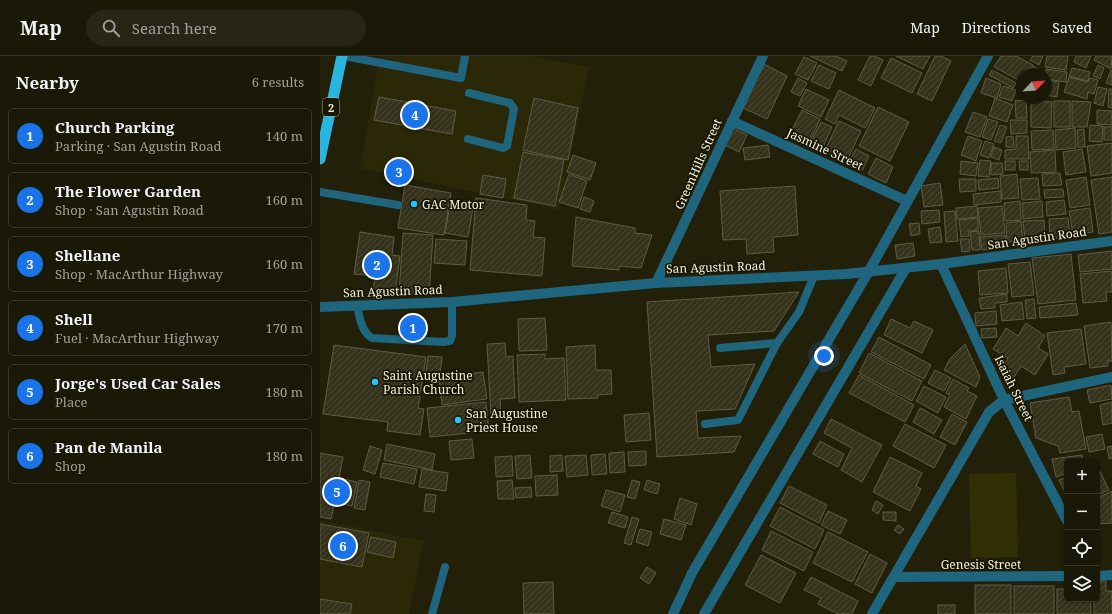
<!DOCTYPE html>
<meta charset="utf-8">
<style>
body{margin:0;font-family:"Noto Serif",serif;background:#272515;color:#f1f3f6}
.controls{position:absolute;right:12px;bottom:12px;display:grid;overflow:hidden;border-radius:6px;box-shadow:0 1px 3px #0004}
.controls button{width:36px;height:36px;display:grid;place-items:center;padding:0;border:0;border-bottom:1px solid #383728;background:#1a1807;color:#f1f3f6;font:20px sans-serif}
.compass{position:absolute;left:696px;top:12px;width:36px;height:36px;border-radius:50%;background:#1a1807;box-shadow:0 1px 3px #0004;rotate:65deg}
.you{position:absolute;left:504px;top:300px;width:14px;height:14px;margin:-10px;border:3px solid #fff;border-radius:50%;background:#1a73e8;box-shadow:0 0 0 6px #1a73e833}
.badge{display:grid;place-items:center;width:26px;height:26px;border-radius:50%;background:#1a73e8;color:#fff;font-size:13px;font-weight:700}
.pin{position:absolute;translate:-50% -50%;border:2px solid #fff;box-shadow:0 1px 4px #0006}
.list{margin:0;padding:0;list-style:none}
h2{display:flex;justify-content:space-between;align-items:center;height:52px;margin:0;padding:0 16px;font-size:17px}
h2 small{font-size:13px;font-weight:400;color:#9fa09b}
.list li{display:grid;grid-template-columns:26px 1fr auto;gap:12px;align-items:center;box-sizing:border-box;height:56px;margin:0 8px 8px;padding:0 8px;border:1px solid #383728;border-radius:6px}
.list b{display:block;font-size:15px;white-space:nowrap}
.list p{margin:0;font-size:13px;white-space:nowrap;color:#9fa09b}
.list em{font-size:13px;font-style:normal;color:#9fa09b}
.icon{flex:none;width:22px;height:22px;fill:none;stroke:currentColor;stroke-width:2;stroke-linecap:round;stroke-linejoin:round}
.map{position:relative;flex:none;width:792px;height:558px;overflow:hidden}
header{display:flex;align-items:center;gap:24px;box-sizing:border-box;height:56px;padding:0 20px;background:#1a1807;border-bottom:1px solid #383728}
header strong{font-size:19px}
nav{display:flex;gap:22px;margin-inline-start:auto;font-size:14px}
.search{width:280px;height:36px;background:#272515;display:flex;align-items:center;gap:10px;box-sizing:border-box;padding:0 14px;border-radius:22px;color:#9fa09b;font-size:15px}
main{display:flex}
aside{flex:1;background:#1a1807}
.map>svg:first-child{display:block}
.built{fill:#2b2808}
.pitch{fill:#322e04}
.building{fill:url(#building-hatch);stroke:#5e5c44}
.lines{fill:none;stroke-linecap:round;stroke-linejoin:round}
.service{stroke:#1f657d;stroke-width:8}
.minor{stroke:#1f657d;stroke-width:10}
.tertiary{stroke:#1f657d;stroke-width:10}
.trunk{stroke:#2ab4e0;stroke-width:11}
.poi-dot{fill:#1dc9fd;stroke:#191702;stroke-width:1.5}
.labels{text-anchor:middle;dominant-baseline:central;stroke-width:3.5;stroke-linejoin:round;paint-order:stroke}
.shield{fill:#191702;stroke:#b1b0a0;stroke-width:1}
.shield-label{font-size:11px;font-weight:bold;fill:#f2f1e3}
.street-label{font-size:12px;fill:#f2f1e3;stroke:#191702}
.poi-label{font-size:12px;fill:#f2f1e3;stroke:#191702;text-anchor:start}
</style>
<header>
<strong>Map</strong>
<div class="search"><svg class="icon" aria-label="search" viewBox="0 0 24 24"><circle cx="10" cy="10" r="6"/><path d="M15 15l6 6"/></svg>Search here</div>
<nav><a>Map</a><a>Directions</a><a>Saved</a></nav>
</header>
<main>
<aside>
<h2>Nearby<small>6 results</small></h2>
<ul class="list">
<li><span class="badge">1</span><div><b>Church Parking</b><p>Parking · San Agustin Road</p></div><em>140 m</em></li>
<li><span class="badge">2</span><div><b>The Flower Garden</b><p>Shop · San Agustin Road</p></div><em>160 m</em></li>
<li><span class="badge">3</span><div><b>Shellane</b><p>Shop · MacArthur Highway</p></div><em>160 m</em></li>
<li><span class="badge">4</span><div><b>Shell</b><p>Fuel · MacArthur Highway</p></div><em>170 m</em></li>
<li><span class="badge">5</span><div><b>Jorge's Used Car Sales</b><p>Place</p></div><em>180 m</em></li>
<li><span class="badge">6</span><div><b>Pan de Manila</b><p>Shop</p></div><em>180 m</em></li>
</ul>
</aside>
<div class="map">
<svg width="792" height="558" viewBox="0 0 792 558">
<defs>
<pattern id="building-hatch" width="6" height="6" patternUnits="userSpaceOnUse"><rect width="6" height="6" fill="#35331c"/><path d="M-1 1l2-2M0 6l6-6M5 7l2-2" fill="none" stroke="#494732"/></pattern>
</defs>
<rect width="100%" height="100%" fill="#222009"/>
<g class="built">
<path d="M60,0H211L269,11L239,154L40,112Z"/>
<path d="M0,464L104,485L89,558H0Z"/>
</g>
<path class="pitch" d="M696,417L698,501L651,502L649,418Z"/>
<g class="building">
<path d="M490,0H516L527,5L522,15Z"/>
<path d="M550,0H554L563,4L551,30L538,24Z"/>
<path d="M576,0H610L603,13Z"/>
<path d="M615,0H621L631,5L612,45L597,38Z"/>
<path d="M681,0H696L713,9L708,18H702V26L674,11Z"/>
<path d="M713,0H723L719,9L710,4Z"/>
<path d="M727,0H748L746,14L725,11Z"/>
<path d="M756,0H771L766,12L754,6Z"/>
<path d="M776,0H792L791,13L774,4Z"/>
<path d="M484,1L497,7L488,24L475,18Z"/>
<path d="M571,2L602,17L592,37L561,22Z"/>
<path d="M444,8L467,20L447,63L423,52Z"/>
<path d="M499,9L516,17L509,33L491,25Z"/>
<path d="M778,9L784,12L780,23L773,20Z"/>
<path d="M713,10L724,16L722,18H709Z"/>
<path d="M752,12L770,16L768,25L749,20Z"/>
<path d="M726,13L747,16L746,26L726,23Z"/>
<path d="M672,14L696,27L693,32L669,19Z"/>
<path d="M791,14L792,15V29L786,27Z"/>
<path d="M749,21L768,26L770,22L778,24L774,38L768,36L767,43L744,36Z"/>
<path d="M478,22L487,27L480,40L471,36Z"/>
<path d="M666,22L681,28L677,42L661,37Z"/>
<path d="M726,24L739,26L737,41L726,39Z"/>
<path d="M683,30L696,34L692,45L679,41Z"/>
<path d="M778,31L787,33L783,50L774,47Z"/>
<path d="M486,33L509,44L501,61L478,50Z"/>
<path d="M789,33H792V52L788,51Z"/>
<path d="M519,34L555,52L545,72L519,59L515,68L505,63Z"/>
<path d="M59,41L136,55L132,78L54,64Z"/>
<path d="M214,42L258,52L248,104L203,94Z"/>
<path d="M675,42L693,49L687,66L669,60Z"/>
<path d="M706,44L707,62H696L695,45Z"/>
<path d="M711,45L732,46L731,72L711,71Z"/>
<rect x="734" y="45" width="16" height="26"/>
<path d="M752,45L771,46L767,71H752Z"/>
<path d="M558,51L589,66L570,105L539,90Z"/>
<path d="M482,54L500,63L489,87L470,78Z"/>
<path d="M777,54L792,55V69L777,68Z"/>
<path d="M653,56L667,61L660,81L645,76Z"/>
<path d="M668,63L678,66L671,84L662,81Z"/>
<path d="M690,64H707V77L691,78Z"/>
<path d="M519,65L541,75L526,107L504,96Z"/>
<path d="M501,66L512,71L502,93L490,88Z"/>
<path d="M680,69L687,71L681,87L674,85Z"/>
<path d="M770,69L783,70L782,86L769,85Z"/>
<path d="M411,71L427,79L419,96L403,88Z"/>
<rect x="784" y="71" width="8" height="13"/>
<path d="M755,72L756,92L736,94L735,74Z"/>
<path d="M764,73L765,91H758L757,74Z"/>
<path d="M733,74L734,93L712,94L711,75Z"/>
<path d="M648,80L662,85L656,105L641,99Z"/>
<path d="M693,80L694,91H686V81Z"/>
<path d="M696,80H708L709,103H685V94L696,93Z"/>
<path d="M665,85L674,88L669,102L660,99Z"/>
<path d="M792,87V117L771,120L767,90Z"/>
<path d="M448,89L450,101L425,104L423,92Z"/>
<path d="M674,91L682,94L679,104L671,101Z"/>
<path d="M536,93L549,100L542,115L528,108Z"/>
<path d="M762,93L766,116L746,119L743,96Z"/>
<path d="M735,94L736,116L711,117L710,96Z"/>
<path d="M203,96L244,104L235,150L194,142Z"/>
<path d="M253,99L276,107L270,124L247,116Z"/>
<path d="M556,102L573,111L566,127L548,118Z"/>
<path d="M660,104L671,105L669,121L658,120Z"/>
<path d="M641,105L658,107L656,120L640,118Z"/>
<rect x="685" y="105" width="10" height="9"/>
<path d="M699,105H708V114H700Z"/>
<path d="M671,107H682L683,118L671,119Z"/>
<path d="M740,117L742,129L723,130L722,118Z"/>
<path d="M249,118L267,125L258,152L239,146Z"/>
<path d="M697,118L699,142L682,143L680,120Z"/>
<path d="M163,119L186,123L183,142L160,138Z"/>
<path d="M766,121L770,149L750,152L746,124Z"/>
<path d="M792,121V176L779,178L771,124Z"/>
<path d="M678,122L679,132L659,134L658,124Z"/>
<path d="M718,122L720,143L702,144L700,123Z"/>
<path d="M639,123H656V135L640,136Z"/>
<path d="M620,127L623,149L604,151L601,130Z"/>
<path d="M85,129L131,137L124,179L78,172Z"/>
<path d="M475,130L478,179L453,181L454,196L427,198L426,183L403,184L400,135Z"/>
<path d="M743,133L744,141L725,142L724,134Z"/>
<path d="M681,135V146L654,149L653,138Z"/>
<path d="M264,141L274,145L270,156L260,153Z"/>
<path d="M156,142L207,149L206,164L215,165L213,181L225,182L222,220L150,214Z"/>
<path d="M744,144L746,158L727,160L726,146Z"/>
<path d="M700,145L701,164L685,165L684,147Z"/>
<path d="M722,145L723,161L703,163L702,147Z"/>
<path d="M130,148L153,152L148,181L125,177Z"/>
<path d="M657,150L658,161L637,163L636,152Z"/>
<path d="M682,150L685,177L661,179L658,152Z"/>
<path d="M770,152L773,176L753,179L749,155Z"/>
<path d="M619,154L620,166L602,168L601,155Z"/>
<path d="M635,155L638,185L626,186L624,156Z"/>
<path d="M256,161L315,172V177L332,179L321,212L299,210V214L252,210Z"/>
<path d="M658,162V174L649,175V180L641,181L639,164Z"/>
<path d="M748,162L750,181L730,183L729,163Z"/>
<path d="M724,164L725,183L705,184L703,165Z"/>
<path d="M701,165L703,185L687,186L686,167Z"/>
<path d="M599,167L600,178L591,180L589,168Z"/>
<path d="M620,171L622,186L610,187L608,173Z"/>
<path d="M659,175L660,194H652L650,176Z"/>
<path d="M40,176L74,181L72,199L80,200L75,238L53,235L55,220L34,218Z"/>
<path d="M83,177L113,179L109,239L79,237Z"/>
<path d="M685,179L687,192L662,194L660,181Z"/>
<path d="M116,183L147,185L145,209L114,207Z"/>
<path d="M640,183H649L650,195L642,196Z"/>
<path d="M593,187L595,200L577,203L575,189Z"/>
<path d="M792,195V213L760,216L758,199Z"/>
<path d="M751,198L756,244L718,248L712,202Z"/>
<path d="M710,206L714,239L692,241L688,208Z"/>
<path d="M686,212L688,237L660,239L658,215Z"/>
<path d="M792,215V236H786L787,245L763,247L760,218Z"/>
<path d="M479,236L454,275L388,279L391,311L435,308L415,353L376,355L378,382L421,380L414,396L337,401L327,246Z"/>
<path d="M687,238V246L675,247V252L661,253L659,242Z"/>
<path d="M714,243L716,262L707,263L705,244Z"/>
<path d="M702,246L704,263L682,265L680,249Z"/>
<path d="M756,247L758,259L720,262L719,251Z"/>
<path d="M676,255L677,268L656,270L655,257Z"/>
<path d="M225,262L227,294L199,295L198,263Z"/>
<path d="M571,263L590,272L594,265L613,274L602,297L564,279Z"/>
<path d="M791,266L792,305H788V310L770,312L764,270Z"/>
<path d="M706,267L725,280L718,292L728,298L715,319L701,310L694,321L681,313L688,302L673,293L686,272L698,280Z"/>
<path d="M676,272L677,281L662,282L661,273Z"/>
<path d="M761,273L766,308L744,311L745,317L733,319L727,277Z"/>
<path d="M559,281L611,309L604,323L551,296Z"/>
<path d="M185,287L186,301L193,300L195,342L180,343L181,361H171L167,288Z"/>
<path d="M645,288L660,321L656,331L624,314L630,303Z"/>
<path d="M14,289L106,301L98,352L104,353L100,379L67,375L68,366L3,358Z"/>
<path d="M275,289L276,314H291L292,338L277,339L278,342L248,343L246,291Z"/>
<path d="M549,297L602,325L592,345L539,317Z"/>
<path d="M225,298V303L244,302L246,344L199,346L197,299Z"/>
<path d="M108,300L122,301L120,318L106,317Z"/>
<path d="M615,314L631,322L624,335L608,327Z"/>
<path d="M163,316L167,343L122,349L119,322Z"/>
<path d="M539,319L594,349L585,366L529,337Z"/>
<path d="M633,323L649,332L647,335L657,340L646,363L624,351L630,339L626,337Z"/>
<path d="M791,329L792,343L770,347L767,334Z"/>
<path d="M604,330L626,341L618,357L596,345Z"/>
<path d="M749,341L752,356L759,355L766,393L740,397L738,390L716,382L710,347Z"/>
<path d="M166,346L169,375L110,381L107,352Z"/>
<path d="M792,346V367L783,369L780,349Z"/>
<path d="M600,352L622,364L614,378L593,366Z"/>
<path d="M329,357L331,384L306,386L304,359Z"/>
<path d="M632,358L647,366L635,389L620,381Z"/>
<path d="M511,363L562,389L542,426L521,414L532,392L504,377Z"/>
<path d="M585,368L626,389L614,412L573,390Z"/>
<path d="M782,378L785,393L769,396L766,381Z"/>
<path d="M152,383L154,402L131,404L129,385Z"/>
<path d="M500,385L524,398L518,411L493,398Z"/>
<path d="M67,388L115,398L112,414L64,404Z"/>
<path d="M50,390L62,394L55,418L43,414Z"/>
<path d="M792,390V402L789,403L787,391Z"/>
<path d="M326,395V409L309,410L308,396Z"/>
<path d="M304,396L305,416L290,417L289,397Z"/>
<path d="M0,397L23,401L19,422L37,426L32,450L15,446L11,463L0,461Z"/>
<path d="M285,398L287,418L272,419L271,399Z"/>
<path d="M210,399L212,422L197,423L195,400Z"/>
<path d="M242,399L243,415L230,416V400Z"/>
<path d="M266,399L268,419L247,421L245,400Z"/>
<path d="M762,399V405H747V417L736,421L732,403Z"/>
<path d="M192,400L193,420L176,421L175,401Z"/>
<path d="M570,401L602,417L596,430L601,433L590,455L553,436Z"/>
<path d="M63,407L97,413L94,428L60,421Z"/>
<path d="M777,409L789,434L777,439Z"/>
<path d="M102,413L128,417L126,435L99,431Z"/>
<path d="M237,419L238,439L216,440L215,420Z"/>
<path d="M747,421V440L739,424Z"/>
<path d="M39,424L50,426L45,454L34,452Z"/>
<path d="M192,424L194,443H178L177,425Z"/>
<path d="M312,424L320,426L315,443L307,441Z"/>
<path d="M327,424L340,428L337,438L324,434Z"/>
<path d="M469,430L507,449L499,467L460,447Z"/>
<path d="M211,431L212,441L196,442L195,432Z"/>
<path d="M286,434L305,439L300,456L281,450Z"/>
<path d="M792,435V467L777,468V442Z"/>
<path d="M106,438L116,439L114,456L104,455Z"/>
<path d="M360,442L377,448L371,469L354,463Z"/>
<path d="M556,445L563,449L558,458L552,454Z"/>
<path d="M460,451L504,474L495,493L450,470Z"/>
<path d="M508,455L527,464L520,478L501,469Z"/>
<path d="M292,456L308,461L305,472L288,467Z"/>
<path d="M563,456H576V465L563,464Z"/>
<path d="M312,461L319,463L311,489L304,487Z"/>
<path d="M344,463L366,469L361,484L340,478Z"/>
<path d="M0,468L49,477L42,511L0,503Z"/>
<path d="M578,469L584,473L580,478L574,474Z"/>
<path d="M320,473L332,476L328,490L316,486Z"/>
<path d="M451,475L493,496L484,515L442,494Z"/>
<path d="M508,476L548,496L532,526L493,507Z"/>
<path d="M51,481L76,486L73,502L47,496Z"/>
<path d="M550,498L567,507L552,537L535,528Z"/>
<path d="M441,499L476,517L460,547L425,529Z"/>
<path d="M327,511L336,517L329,528L320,522Z"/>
<path d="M491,521L538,545L532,558H518L498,548L501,542L484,534Z"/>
<path d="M777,525H786V535H792V558H774V543H777Z"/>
<path d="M233,526L234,558H204L203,527Z"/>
<rect x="655" y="529" width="36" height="29"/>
<rect x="694" y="530" width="40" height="28"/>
<path d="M737,533H747V543H770L771,558H737Z"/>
<path d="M0,543L32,548L30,558H0Z"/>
<rect x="618" y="549" width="17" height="9"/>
</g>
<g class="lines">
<g class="service">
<path d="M24,0L141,22L145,0"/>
<path d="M148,83L183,92L187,90L194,53L190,47L149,37"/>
<path d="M0,136L78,149"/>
<path d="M37,250C40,262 41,275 52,282L123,286L130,285L132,280V246"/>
<path d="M400,292L457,287"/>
<path d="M385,368L418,364L457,287L479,256L494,220"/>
<path d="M112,558L125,511"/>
</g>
<g class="minor">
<path d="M412,65L587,145"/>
<path d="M621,208L684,344L747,465"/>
<path d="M336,227L443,0"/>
<path d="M777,520L792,519"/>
<path d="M575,521L747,520"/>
<path d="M353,558L372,517L549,215L668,0"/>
<path d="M384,558L586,212"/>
<path d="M552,558L669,356L684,344L792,321"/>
</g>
<path class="tertiary" d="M0,251L132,246L336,227L526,218L621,208L792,185"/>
<path class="trunk" d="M0,103L22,0"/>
</g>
<g class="poi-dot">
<circle cx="94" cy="148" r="4"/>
<circle cx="55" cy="326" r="4"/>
<circle cx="138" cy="364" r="4"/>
</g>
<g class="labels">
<rect class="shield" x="3" y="42" width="16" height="18" rx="3"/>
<g class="shield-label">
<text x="11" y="51">2</text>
</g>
<g class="street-label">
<text transform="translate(505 93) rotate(25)">Jasmine Street</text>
<text transform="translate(378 108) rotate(-66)">GreenHills Street</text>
<text transform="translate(717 182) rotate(-8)">San Agustin Road</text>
<text transform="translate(396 211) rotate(-2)">San Agustin Road</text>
<text transform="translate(73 235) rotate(-2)">San Agustin Road</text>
<text transform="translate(694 332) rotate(64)">Isaiah Street</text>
<text x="661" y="508">Genesis Street</text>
</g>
<g class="poi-label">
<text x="102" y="148">GAC Motor</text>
<text x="63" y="319">Saint Augustine<tspan x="63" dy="14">Parish Church</tspan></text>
<text x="146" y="357">San Augustine<tspan x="146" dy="14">Priest House</tspan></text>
</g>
</g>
</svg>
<div class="controls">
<button>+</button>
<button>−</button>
<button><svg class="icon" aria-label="locate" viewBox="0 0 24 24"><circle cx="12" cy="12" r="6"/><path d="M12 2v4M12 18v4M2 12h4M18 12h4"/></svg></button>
<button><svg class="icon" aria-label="layers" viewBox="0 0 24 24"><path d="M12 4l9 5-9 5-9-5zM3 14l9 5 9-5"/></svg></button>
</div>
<svg class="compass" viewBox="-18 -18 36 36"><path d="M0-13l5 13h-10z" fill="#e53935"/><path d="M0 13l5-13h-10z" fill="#9fa09b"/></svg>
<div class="you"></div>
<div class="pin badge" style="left:93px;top:272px">1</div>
<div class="pin badge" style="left:57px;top:209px">2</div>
<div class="pin badge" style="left:79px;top:116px">3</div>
<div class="pin badge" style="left:95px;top:59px">4</div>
<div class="pin badge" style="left:17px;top:436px">5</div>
<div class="pin badge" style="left:23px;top:490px">6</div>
</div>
</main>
